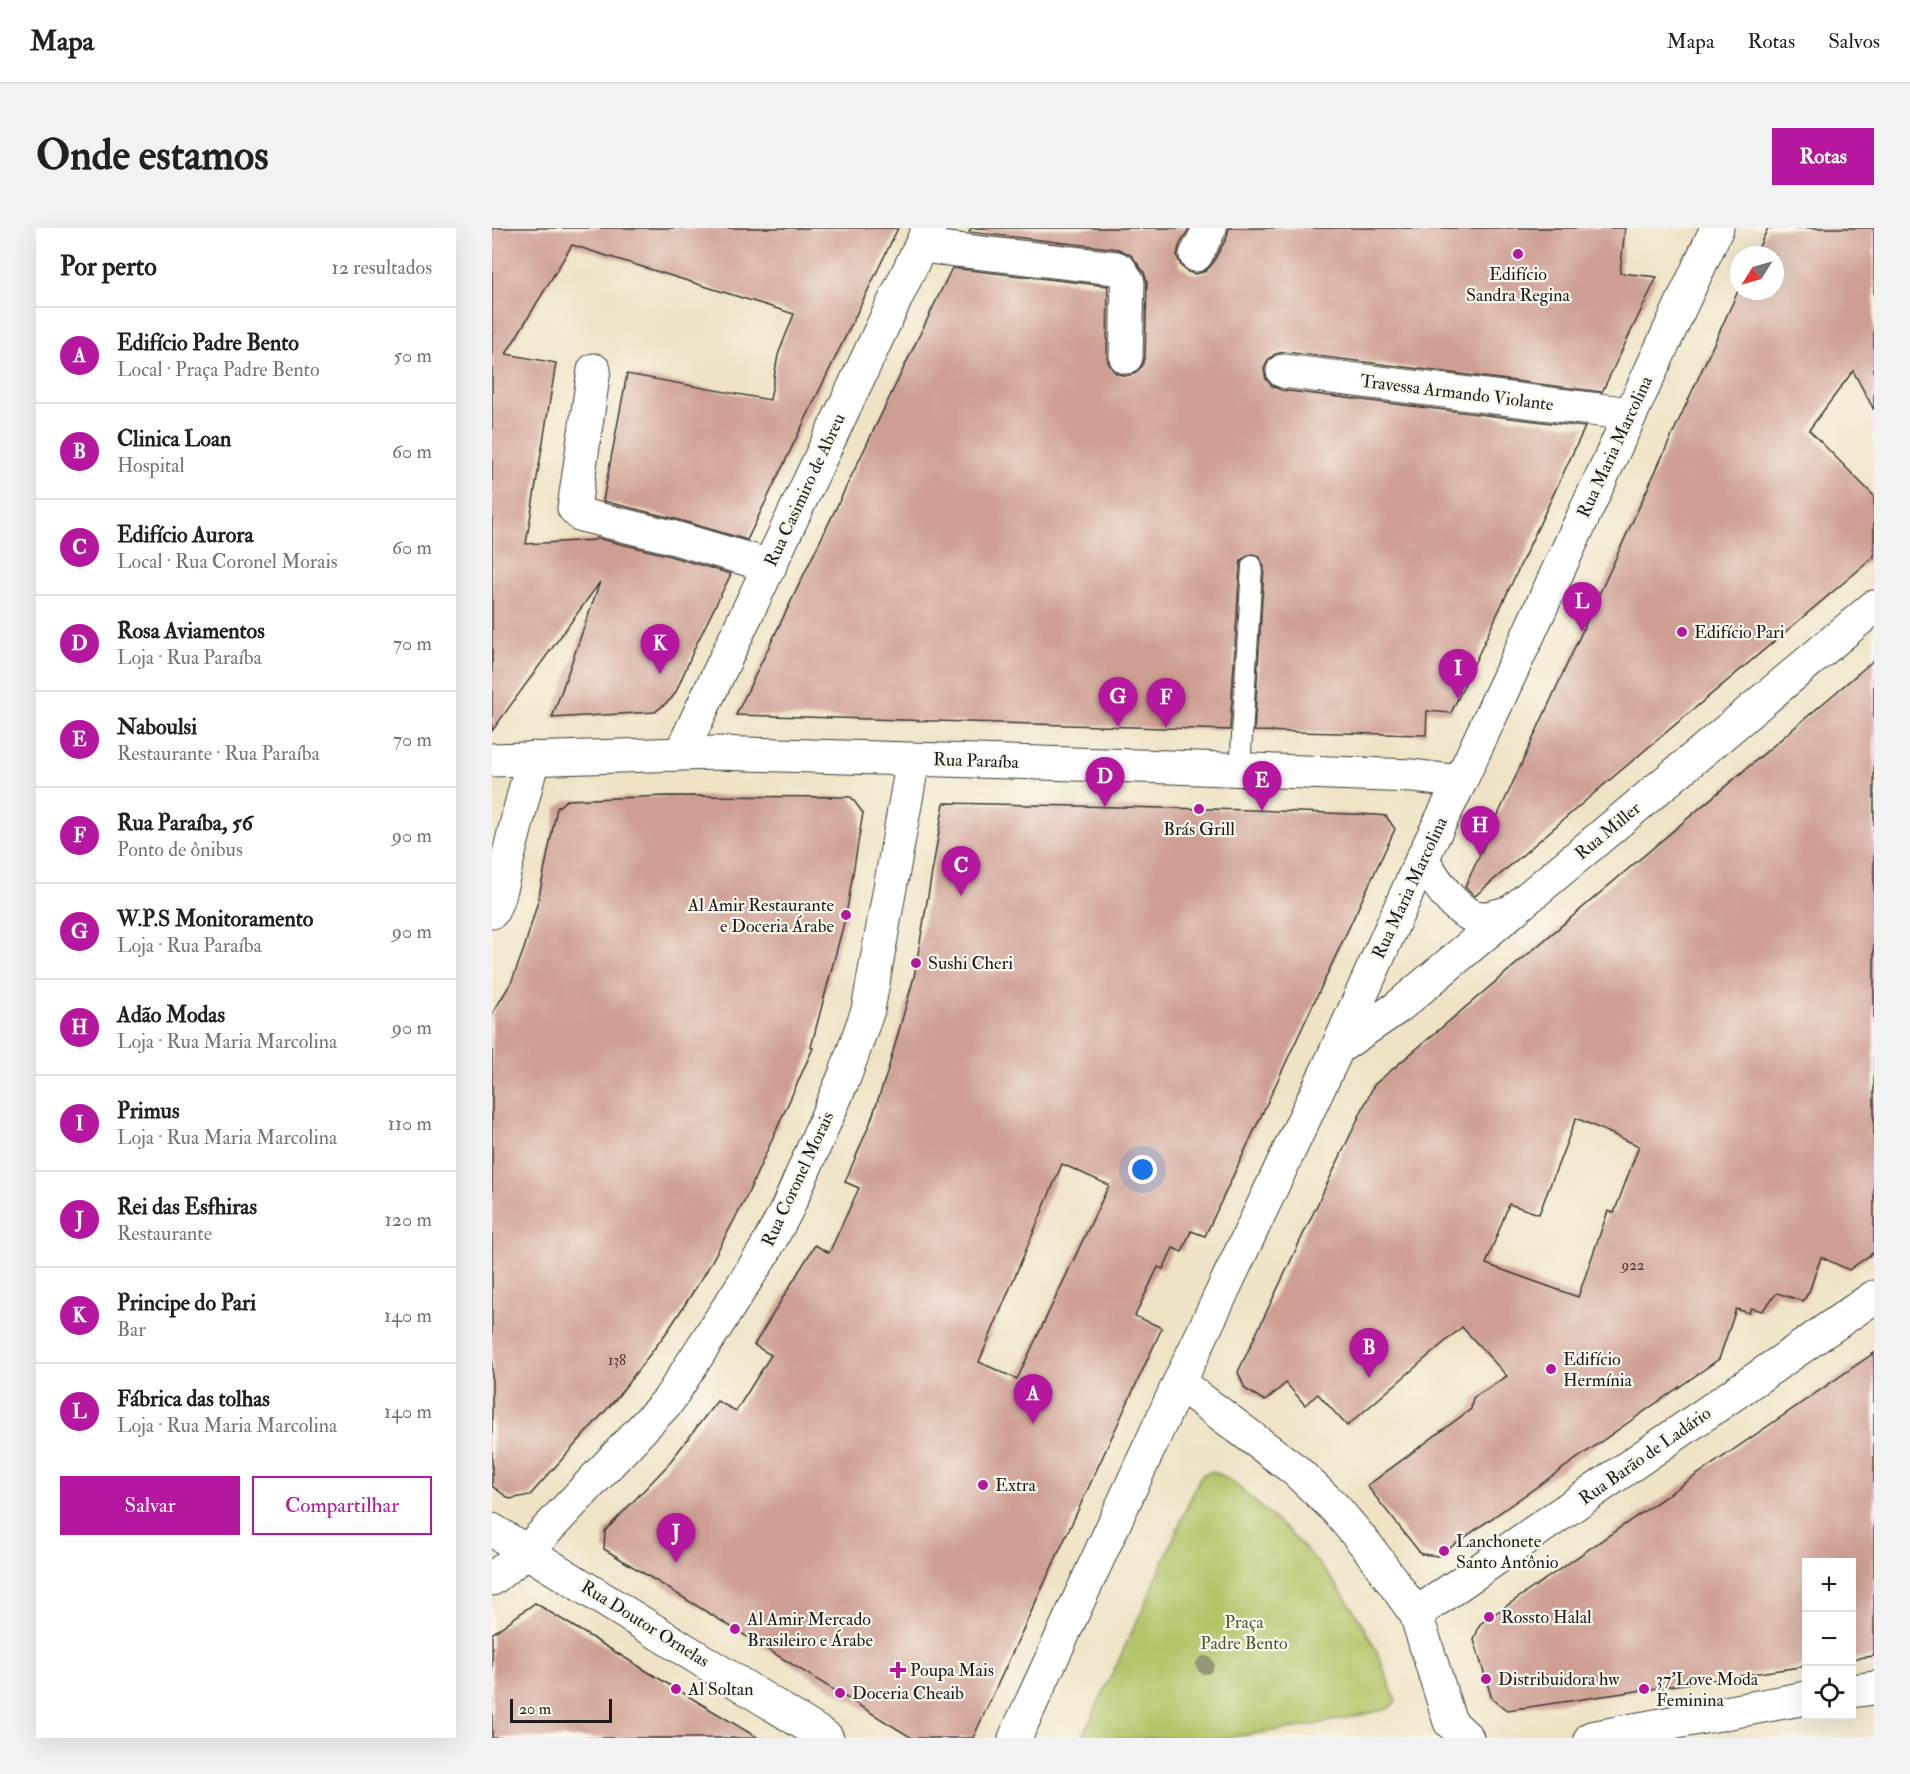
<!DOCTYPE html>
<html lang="pt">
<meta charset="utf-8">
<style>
body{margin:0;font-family:"IM FELL Double Pica",serif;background:#f2f2f2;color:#202124}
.controls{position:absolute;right:18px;bottom:18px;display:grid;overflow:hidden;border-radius:0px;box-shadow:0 6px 24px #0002}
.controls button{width:54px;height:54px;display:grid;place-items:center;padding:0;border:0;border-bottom:2px solid #e0e0e0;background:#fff;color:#202124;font:30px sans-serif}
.compass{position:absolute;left:1238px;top:18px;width:54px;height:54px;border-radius:50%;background:#fff;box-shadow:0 6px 24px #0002;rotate:233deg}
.scale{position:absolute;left:18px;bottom:15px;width:102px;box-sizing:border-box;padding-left:6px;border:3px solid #1c1c1c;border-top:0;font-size:16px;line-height:21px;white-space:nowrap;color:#1c1c1c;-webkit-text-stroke:4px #fbf7ec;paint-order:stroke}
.you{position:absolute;left:651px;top:942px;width:21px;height:21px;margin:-15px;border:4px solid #fff;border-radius:50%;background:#1a73e8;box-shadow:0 0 0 9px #1a73e833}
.badge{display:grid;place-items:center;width:39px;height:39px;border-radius:50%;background:#b5179e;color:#fff;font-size:20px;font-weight:700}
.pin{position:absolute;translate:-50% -50px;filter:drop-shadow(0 2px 3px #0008)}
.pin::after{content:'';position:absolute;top:32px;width:21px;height:18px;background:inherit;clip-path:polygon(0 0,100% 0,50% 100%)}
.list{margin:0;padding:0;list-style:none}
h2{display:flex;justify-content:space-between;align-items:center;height:78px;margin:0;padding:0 24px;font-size:26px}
h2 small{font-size:20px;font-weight:400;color:#757577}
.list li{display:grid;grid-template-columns:39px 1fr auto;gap:18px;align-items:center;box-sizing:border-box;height:96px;padding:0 24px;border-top:2px solid #e0e0e0}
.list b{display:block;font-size:22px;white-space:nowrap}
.list p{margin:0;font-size:20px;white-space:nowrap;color:#757577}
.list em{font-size:20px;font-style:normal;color:#757577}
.actions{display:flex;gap:12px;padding:18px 24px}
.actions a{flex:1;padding:14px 0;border:2px solid #b5179e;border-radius:0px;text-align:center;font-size:21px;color:#b5179e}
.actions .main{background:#b5179e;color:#fff}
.icon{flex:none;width:33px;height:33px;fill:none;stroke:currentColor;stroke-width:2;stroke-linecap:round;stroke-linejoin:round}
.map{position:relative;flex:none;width:1382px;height:1510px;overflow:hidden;border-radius:0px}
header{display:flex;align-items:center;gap:36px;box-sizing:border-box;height:84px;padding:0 30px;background:#fff;border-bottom:2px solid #e0e0e0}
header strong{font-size:28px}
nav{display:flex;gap:33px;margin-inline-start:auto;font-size:21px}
.intro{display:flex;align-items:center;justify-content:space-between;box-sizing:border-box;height:144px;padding:0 36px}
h1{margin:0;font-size:42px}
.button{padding:15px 27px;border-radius:0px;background:#b5179e;color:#fff;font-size:21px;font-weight:700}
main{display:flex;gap:36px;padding:0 36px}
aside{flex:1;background:#fff;border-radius:0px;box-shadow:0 6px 24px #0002}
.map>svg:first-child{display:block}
.green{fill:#b2c467;stroke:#677042;stroke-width:1.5}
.building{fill:#ce9e92;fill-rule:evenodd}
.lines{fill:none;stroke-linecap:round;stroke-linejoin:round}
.lane-casing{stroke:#3c3a35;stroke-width:22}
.street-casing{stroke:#3c3a35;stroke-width:35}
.secondary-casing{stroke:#3c3a35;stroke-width:35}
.lane{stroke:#fff;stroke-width:20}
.street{stroke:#fff;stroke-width:33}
.secondary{stroke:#fff;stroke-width:33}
.tree{fill:#979676}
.poi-dot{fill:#b5179e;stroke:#fbf7ec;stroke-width:2}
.labels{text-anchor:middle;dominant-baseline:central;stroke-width:4.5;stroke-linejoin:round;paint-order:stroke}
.number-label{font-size:15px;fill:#483c3a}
.poi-label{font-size:18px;fill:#1c1c1c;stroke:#fbf7ec;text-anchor:start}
.street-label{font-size:18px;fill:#1c1c1c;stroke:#fbf7ec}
.park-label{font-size:18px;fill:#505736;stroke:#fbf7ec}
</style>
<header>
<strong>Mapa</strong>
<nav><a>Mapa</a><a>Rotas</a><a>Salvos</a></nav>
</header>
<div class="intro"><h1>Onde estamos</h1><a class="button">Rotas</a></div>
<main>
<aside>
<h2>Por perto<small>12 resultados</small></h2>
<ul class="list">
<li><span class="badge">A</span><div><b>Edifício Padre Bento</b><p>Local · Praça Padre Bento</p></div><em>50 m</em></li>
<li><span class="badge">B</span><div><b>Clinica Loan</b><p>Hospital</p></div><em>60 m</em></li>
<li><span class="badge">C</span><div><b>Edifício Aurora</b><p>Local · Rua Coronel Morais</p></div><em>60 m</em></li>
<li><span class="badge">D</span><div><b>Rosa Aviamentos</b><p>Loja · Rua Paraíba</p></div><em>70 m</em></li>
<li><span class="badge">E</span><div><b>Naboulsi</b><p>Restaurante · Rua Paraíba</p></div><em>70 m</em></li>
<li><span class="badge">F</span><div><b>Rua Paraíba, 56</b><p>Ponto de ônibus</p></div><em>90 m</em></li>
<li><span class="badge">G</span><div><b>W.P.S Monitoramento</b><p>Loja · Rua Paraíba</p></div><em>90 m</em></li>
<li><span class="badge">H</span><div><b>Adão Modas</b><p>Loja · Rua Maria Marcolina</p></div><em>90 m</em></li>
<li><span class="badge">I</span><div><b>Primus</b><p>Loja · Rua Maria Marcolina</p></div><em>110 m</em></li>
<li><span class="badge">J</span><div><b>Rei das Esfhiras</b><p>Restaurante</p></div><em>120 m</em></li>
<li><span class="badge">K</span><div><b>Principe do Pari</b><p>Bar</p></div><em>140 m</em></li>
<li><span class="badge">L</span><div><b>Fábrica das tolhas</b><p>Loja · Rua Maria Marcolina</p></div><em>140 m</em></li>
</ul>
<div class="actions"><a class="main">Salvar</a><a>Compartilhar</a></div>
</aside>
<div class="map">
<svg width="1382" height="1510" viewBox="0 0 1382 1510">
<rect width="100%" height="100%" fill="#fbf7ec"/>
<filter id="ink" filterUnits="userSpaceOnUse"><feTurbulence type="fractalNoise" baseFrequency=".0167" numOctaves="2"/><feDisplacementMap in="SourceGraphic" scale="12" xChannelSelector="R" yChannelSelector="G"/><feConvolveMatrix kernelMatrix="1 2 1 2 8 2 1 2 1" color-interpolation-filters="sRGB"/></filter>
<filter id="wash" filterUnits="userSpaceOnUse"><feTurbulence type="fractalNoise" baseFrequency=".008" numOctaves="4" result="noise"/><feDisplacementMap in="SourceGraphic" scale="24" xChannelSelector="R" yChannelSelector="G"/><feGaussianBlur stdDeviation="1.35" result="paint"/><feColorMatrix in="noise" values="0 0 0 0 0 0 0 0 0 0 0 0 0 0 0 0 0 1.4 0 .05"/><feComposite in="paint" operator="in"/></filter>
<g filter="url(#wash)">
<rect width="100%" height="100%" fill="#eee3c4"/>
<path class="green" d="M720,1243C740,1250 755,1267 771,1281C815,1318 854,1363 880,1414C890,1433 896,1454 904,1474L896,1481L817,1498L732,1510H590L652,1378L707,1251L712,1246Z"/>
<g id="blocks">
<g class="building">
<path d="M0,0H406L255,312L180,290L111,273L135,146L278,172L286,127L302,86L80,17L14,126L64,135L34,316L103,312L104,310L171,326L239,346L203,419L184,464L179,471L163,484L60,490L108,354L0,503Z"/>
<path d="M479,0H697L687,18L685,28L689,38L696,44L704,46L714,43L720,36L735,9L737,0H1133L1128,45L1165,49L1110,164L793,124L783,126L776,132L772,141L774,151L780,158L789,162L1093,199L959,485L935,483L934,507L762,503L772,339L767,328L760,326L750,331L748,337L738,502L244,487L460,40L616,58L615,129L617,137L624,145L633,148L642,146L650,138L653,129L655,54L652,44L639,27L626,21L477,4Z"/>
<path d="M1276,0H1382V182L1361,143L1317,202L1382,268V329L1107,561L983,668L973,659L1247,61V63H1283V27H1263Z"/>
<path d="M1382,432V1024L1357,1042L1329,1029L1317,1064L1311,1073L1285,1065L1270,1083L1259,1080L1257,1085L1244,1081L1227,1131L946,1328L929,1326L875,1258L979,1181L981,1170L1015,1148L970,1099L855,1198L826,1166L813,1177L794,1155L773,1173L753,1161L746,1144L882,857ZM1084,890L1147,918L1122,985L1116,983L1086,1069L994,1036L1017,976L1047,986Z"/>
<path d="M174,568L359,569L371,585L354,687L319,819L321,820L253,972L214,1044L177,1101L124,1171L38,1267L18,1271L0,1258V786L19,755L32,721L46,673L65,580L75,572Z"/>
<path d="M452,575L760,582L885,587L894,588L903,601L713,1008L699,1003L690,1024L681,1020L671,1041L666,1039L643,1088L670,1100L481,1510H420L112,1321L113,1303L174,1239L225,1173L244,1183L279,1127L262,1117L323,1017L337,1025L367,960L353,954L378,895L395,845L422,749ZM570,936L617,957L525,1151L487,1134Z"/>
<path d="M1382,1125V1428L1359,1431V1335H1314V1438L1016,1482L1000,1471L982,1412L988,1396Z"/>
<path d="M43,1375L161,1447L266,1510H0V1406Z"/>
</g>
</g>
</g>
<g filter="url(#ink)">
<use href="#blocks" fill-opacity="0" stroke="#3c3a35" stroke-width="1.5"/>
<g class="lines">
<defs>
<path id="lane" d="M748,542L760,338"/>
<g id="street">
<path d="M429,18L624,40L629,43L636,54L634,129"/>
<path d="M704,27L718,0"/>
<path d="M102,142L82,280L89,287L176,308L278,338"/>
<path d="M791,143L1139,186"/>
<path d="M189,525L437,0"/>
<path d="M0,684L6,669L41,530"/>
</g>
<g id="secondary">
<path d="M0,532L223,525L678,539L921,548L968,554"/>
<path d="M930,631C943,651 964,689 991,690C1000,690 1010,686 1019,684"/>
<path d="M846,820L906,779L1382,379"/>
<path d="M687,1155L803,1242L843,1280L875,1318L924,1386L958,1494L975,1510"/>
<path d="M0,1302L335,1510"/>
<path d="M0,1351L35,1323L176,1173L272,1024L295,981L353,847L376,782L421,532"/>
<path d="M924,1386L1382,1069"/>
<path d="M1360,1463L1382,1460"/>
<path d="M523,1510L687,1155L841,830L930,631L968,554L1225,0"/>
<path d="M1099,1510L1314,1470"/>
</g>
</defs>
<use href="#lane" class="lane-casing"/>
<use href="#street" class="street-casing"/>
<use href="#secondary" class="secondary-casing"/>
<use href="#lane" class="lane"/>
<use href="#street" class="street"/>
<use href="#secondary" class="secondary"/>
</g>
<circle class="tree" cx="713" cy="1437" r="9"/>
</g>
<g class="poi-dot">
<circle cx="1026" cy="26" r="6"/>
<circle cx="1190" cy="404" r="6"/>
<circle cx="707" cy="581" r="6"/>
<circle cx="354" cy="687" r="6"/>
<circle cx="424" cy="735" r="6"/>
<circle cx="1059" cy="1141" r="6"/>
<circle cx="491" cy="1257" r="6"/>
<circle cx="952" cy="1323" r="6"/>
<circle cx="997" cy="1389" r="6"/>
<circle cx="243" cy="1401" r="6"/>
<path d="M403 1433h6v6h6v6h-6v6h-6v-6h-6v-6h6z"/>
<circle cx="994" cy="1451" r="6"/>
<circle cx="184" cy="1461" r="6"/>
<circle cx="1152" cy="1461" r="6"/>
<circle cx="348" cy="1465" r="6"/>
</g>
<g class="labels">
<g class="number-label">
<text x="1141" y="1037">922</text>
<text x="125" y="1132">138</text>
</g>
<g class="poi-label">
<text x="1026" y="46" text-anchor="middle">Edifício<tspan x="1026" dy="21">Sandra Regina</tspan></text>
<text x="1202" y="404">Edifício Pari</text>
<text x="707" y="601" text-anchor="middle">Brás Grill</text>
<text x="342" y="677" text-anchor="end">Al Amir Restaurante<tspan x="342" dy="21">e Doceria Árabe</tspan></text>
<text x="436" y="735">Sushi Cheri</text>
<text x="1071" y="1131">Edifício<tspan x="1071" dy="21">Hermínia</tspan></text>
<text x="503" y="1257">Extra</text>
<text x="964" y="1313">Lanchonete<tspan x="964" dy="21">Santo Antônio</tspan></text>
<text x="1009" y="1389">Rossto Halal</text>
<text x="255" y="1391">Al Amir Mercado<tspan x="255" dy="21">Brasileiro e Árabe</tspan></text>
<text x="418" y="1442">Poupa Mais</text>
<text x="1006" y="1451">Distribuidora hw</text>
<text x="1164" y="1451">37'Love Moda<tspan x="1164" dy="21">Feminina</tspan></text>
<text x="196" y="1461">Al Soltan</text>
<text x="360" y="1465">Doceria Cheaib</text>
</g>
<g class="street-label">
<text transform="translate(965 165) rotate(7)">Travessa Armando Violante</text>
<text transform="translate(1123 219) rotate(-65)">Rua Maria Marcolina</text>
<text transform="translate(313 262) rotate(-65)">Rua Casimiro de Abreu</text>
<text transform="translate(484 533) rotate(2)">Rua Paraíba</text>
<text transform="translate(1116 603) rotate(-40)">Rua Miller</text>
<text transform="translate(918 660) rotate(-65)">Rua Maria Marcolina</text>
<text transform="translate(306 951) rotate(-65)">Rua Coronel Morais</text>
<text transform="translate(1153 1228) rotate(-35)">Rua Barão de Ladário</text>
<text transform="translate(153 1396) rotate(32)">Rua Doutor Ornelas</text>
</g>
<g class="park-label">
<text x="752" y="1394">Praça<tspan x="752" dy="21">Padre Bento</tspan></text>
</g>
</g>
</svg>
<div class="controls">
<button>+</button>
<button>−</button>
<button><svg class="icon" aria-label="locate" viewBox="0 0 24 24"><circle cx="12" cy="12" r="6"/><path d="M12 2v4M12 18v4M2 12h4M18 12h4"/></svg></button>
</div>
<svg class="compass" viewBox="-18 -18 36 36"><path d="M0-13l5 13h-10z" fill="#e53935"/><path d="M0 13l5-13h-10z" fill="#757577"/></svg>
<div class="scale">20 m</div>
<div class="you"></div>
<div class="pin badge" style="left:541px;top:1196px">A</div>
<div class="pin badge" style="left:877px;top:1150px">B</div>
<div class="pin badge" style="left:469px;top:668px">C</div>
<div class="pin badge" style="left:613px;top:579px">D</div>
<div class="pin badge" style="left:770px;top:583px">E</div>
<div class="pin badge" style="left:674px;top:500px">F</div>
<div class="pin badge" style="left:626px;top:499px">G</div>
<div class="pin badge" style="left:988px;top:628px">H</div>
<div class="pin badge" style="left:966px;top:471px">I</div>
<div class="pin badge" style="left:184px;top:1335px">J</div>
<div class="pin badge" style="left:168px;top:446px">K</div>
<div class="pin badge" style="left:1090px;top:404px">L</div>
</div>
</main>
